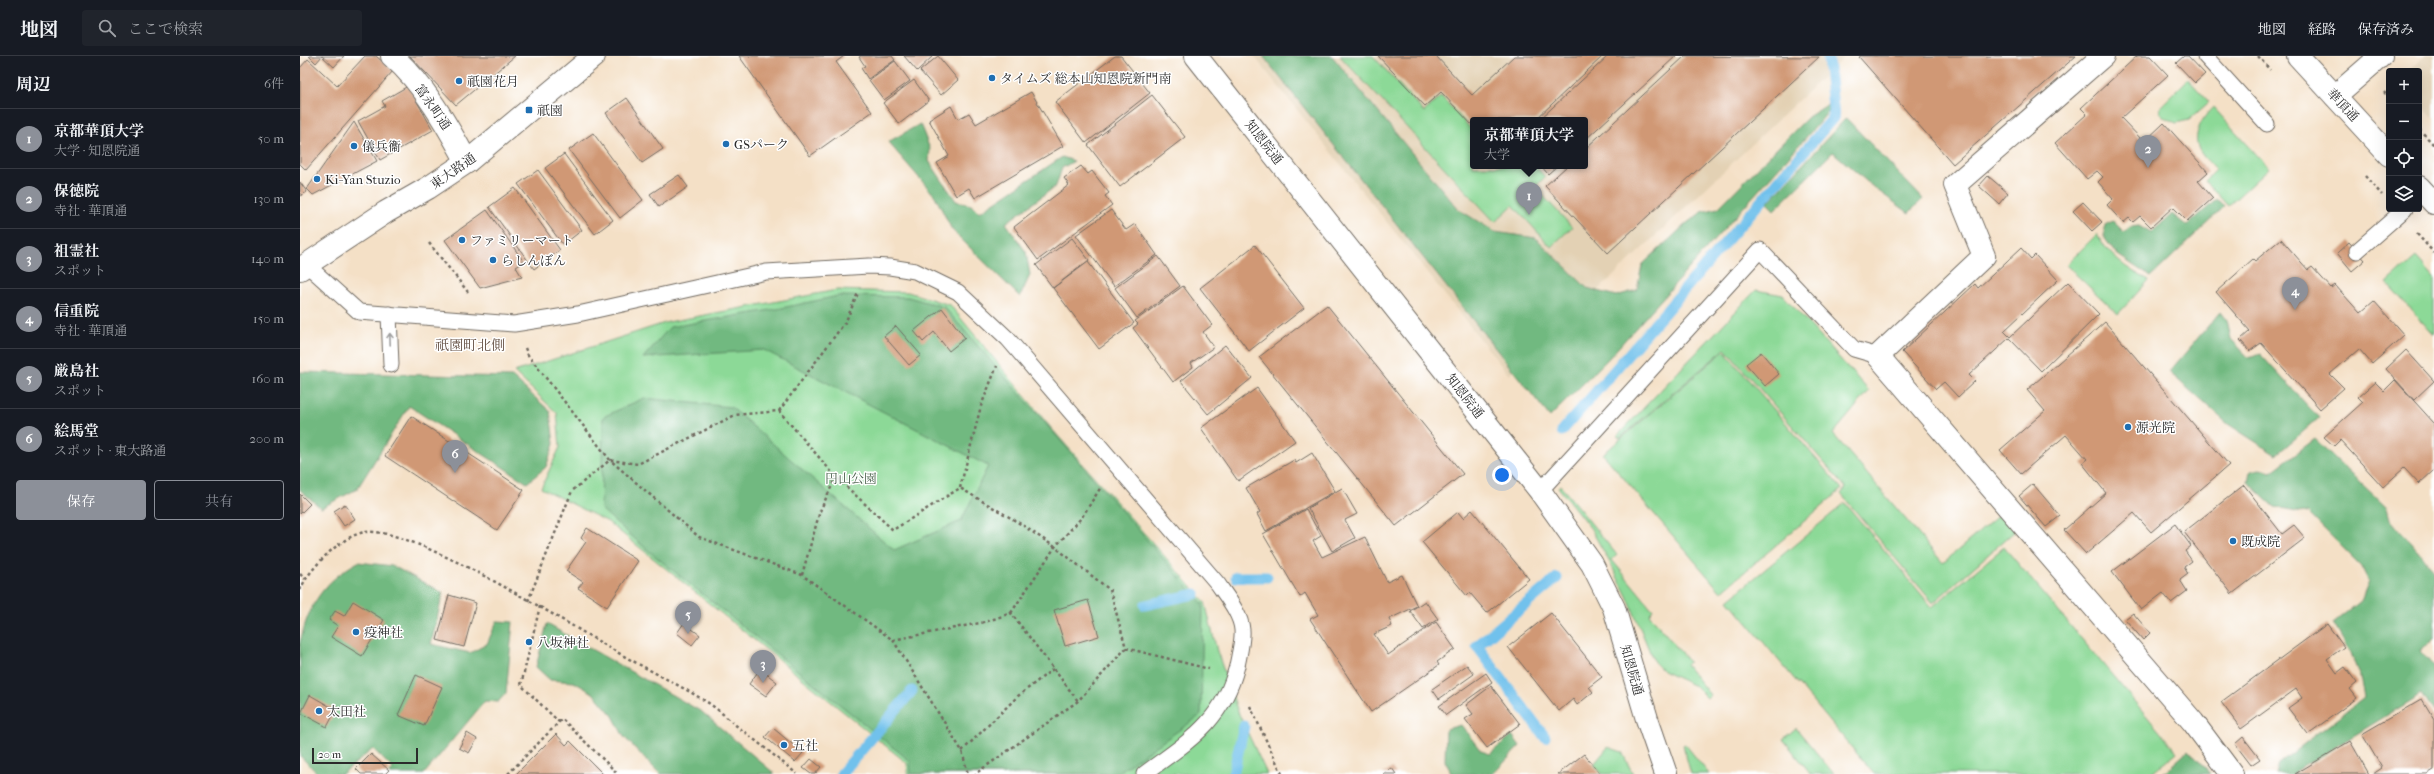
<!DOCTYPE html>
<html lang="ja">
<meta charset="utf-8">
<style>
body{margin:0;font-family:"IM FELL French Canon","Noto Serif JP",serif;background:#20242c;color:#f1f3f6}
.controls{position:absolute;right:12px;top:12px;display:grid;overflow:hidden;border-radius:4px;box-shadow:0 4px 16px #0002}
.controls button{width:36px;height:36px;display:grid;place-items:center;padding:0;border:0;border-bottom:1px solid #363941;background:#171b24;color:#f1f3f6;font:20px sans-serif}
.scale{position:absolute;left:12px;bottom:10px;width:106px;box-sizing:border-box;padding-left:4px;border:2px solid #2b2b2b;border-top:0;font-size:11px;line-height:14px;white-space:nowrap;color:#2b2b2b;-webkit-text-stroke:3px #fff;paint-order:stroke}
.you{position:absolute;left:1202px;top:419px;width:14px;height:14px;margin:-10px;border:3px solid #fff;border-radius:50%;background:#1a73e8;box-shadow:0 0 0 6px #1a73e833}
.badge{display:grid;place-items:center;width:26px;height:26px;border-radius:50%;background:#8c9099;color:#fff;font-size:13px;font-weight:700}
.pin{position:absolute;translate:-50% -33px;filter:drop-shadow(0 1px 2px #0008)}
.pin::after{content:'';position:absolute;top:21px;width:14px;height:12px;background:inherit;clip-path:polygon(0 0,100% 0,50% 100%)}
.popup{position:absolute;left:1170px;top:61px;width:118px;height:52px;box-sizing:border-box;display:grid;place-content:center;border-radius:4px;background:#171b24;filter:drop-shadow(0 1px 3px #0005);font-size:13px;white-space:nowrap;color:#9ea1a6}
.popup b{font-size:15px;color:#f1f3f6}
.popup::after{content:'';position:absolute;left:50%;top:100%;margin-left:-8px;border:8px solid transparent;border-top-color:#171b24}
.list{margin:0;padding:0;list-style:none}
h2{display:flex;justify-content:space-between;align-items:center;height:52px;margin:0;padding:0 16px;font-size:17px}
h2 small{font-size:13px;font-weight:400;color:#9ea1a6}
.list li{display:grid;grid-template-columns:26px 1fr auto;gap:12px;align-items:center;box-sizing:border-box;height:60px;padding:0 16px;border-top:1px solid #363941}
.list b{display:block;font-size:15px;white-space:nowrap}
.list p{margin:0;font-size:13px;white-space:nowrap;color:#9ea1a6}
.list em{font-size:13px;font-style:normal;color:#9ea1a6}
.actions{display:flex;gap:8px;padding:12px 16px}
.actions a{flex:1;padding:9px 0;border:1px solid #8c9099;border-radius:4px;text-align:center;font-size:14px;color:#8c9099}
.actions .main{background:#8c9099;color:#fff}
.icon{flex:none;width:22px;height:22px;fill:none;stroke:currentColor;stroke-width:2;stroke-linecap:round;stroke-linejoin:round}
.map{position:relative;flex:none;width:2134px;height:718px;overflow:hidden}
header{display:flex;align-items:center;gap:24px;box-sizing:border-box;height:56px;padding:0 20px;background:#171b24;border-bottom:1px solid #363941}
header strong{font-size:19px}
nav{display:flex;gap:22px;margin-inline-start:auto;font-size:14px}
.search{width:280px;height:36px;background:#20242c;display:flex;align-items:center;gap:10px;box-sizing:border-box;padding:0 14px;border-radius:4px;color:#9ea1a6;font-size:15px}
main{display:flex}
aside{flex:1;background:#171b24}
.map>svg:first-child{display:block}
.built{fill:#e3d1b4;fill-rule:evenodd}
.green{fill:#8cd997;stroke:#5c8261}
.forest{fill:#71b980;stroke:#4e7256}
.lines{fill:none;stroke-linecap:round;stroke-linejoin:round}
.stream{stroke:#71c1ec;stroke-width:11}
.building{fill:#d09874}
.lane-casing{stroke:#716a61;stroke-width:17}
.street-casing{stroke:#716a61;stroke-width:24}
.secondary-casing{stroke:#716a61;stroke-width:24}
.path{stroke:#716a61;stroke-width:2.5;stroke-dasharray:3 3;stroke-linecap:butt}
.lane{stroke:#fff;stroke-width:15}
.street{stroke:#fff;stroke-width:22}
.secondary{stroke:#fff;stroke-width:22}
.oneway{stroke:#a0a0a0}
.poi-dot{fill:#1f6fb2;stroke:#fff;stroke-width:1.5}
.labels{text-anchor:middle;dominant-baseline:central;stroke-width:3;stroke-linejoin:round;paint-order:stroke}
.poi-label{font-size:13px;fill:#2b2b2b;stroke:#fff;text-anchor:start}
.street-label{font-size:13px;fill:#2b2b2b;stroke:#fff}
.park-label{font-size:13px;fill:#485f4b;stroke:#fff}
.neighbourhood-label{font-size:14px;fill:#655145;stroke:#fff}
</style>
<header>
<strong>地図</strong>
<div class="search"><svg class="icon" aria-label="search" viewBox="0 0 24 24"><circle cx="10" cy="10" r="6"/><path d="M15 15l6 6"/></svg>ここで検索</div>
<nav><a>地図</a><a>経路</a><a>保存済み</a></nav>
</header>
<main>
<aside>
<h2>周辺<small>6件</small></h2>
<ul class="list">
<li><span class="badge">1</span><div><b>京都華頂大学</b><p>大学 · 知恩院通</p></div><em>50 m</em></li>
<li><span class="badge">2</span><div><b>保徳院</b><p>寺社 · 華頂通</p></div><em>130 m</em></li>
<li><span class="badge">3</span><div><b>祖霊社</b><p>スポット</p></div><em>140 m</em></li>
<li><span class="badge">4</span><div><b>信重院</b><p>寺社 · 華頂通</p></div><em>150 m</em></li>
<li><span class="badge">5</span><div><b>厳島社</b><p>スポット</p></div><em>160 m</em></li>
<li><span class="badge">6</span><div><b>絵馬堂</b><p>スポット · 東大路通</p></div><em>200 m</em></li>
</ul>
<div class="actions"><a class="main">保存</a><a>共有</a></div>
</aside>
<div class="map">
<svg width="2134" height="718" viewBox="0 0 2134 718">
<rect width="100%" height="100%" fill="#fff"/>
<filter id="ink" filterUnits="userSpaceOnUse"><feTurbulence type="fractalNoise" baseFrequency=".025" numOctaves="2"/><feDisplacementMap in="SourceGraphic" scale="8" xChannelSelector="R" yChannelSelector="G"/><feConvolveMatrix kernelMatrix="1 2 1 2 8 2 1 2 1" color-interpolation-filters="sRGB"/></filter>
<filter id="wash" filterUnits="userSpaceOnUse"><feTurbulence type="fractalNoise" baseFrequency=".012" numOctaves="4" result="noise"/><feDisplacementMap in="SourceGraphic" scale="16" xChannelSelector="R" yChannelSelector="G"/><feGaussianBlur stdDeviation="0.9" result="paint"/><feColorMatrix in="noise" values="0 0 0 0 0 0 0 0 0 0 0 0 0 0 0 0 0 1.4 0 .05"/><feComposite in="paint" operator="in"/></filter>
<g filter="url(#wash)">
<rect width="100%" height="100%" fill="#f4e0c6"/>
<g class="built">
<path d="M954,0H1545L1209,319ZM1173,64H1285V110H1173Z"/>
<path d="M2125,0H2134V63L2119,47V15H2108Z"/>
</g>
<g class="green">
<path d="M1040,0H1073L1124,56L1141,40L1173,75V110H1235L1245,121L1235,131L1272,171L1251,191L1213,149L1195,166Z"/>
<path d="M1888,23L1909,46L1889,64L1876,67L1864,61L1860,56L1861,50Z"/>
<path d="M1913,51L1969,112L1928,150L1905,125L1916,114C1911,108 1905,103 1901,97C1890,81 1902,62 1913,51Z"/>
<path d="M1797,178C1809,200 1826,213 1849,224L1818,258L1766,209Z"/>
<path d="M2116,201L2134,221V279L2087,227Z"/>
<path d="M537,234L608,236L650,249L751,372L905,546L917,595L938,656L967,718H608L607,707L308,466L241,432L260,391L257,357L214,316L368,266Z"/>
<path d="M1456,234L1483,239L1569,335L1533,378L1643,507L1700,458L1715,475L1633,547L1541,438L1546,432L1425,293L1320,382L1317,380Z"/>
<path d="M1424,295L1542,433L1421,536L1303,398Z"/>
<path d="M1260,429L1317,499L1312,504L1353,554L1349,558L1389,606L1386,609L1410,639L1407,642L1395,630L1363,615L1354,606L1327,540L1309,505L1291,473L1258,431Z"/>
<path d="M1545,447L1632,551L1704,491L1877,696L1851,718H1574L1428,544Z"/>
<path d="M1496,672L1534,718H1511L1483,683Z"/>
<path d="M1385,688L1409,718H1391L1383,689Z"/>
<path d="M1308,691L1322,696L1333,718H1302L1294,708Z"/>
</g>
<g class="forest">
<path d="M963,0H1032L1158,153L1195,176L1236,182L1287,232L1316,240L1337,234L1342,209L1387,167L1402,156L1418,152L1508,61L1530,47L1527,57L1517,69L1308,303L1250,361Z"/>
<path d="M1546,62L1623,143L1609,157L1573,131L1533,96L1474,154L1467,147Z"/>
<path d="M620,68L630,93L629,105L656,145L671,149L680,156L762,101L774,105L762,112L756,130L706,167L726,196L730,219L720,241L652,174L635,140L588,86Z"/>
<path d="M1917,143L1924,151L1851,221L1815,197L1804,181L1805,169L1813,165L1824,176L1830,171L1839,170L1851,177L1872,158L1887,170Z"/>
<path d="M538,240L608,241L644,251L903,548L901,659L816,718H611L610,705L345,492L301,453L303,361L344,342L431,351L594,494L661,465L688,410L464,294L343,302L370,271L477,253Z"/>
<path d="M1920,256L1927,265L1931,283L1949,302L1960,298L2019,362L1976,399L1928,368L1869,316Z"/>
<path d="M0,316L212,321L250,355L254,388L246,411L227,427L109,350L57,433L21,452L0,434Z"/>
<path d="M2015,383L2087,452L2090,463L2134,514V583L2121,595L2134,611V657L2122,638L1991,718H1975L1978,708L2064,642C2061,614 2047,591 2033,567L2061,545L2069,526L2061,510L2008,457L1975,451L1948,426L1950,415L1960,413L1971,416Z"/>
<path d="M58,506L93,510L143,537L131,588L170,597L187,588L197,565L213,566L206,637L198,646L185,645L124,718H89L93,713L73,693L42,718H18L0,700V587C8,549 24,525 58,506Z"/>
<path d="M247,568L402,656L475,718H360L324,681L313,660L293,637L274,626L250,624L236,611Z"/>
<path d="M1161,669L1181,695L1190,698L1212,679L1220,690L1193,718H1152L1145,705L1146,673Z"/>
<path d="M1889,694L1910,718H1862Z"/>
</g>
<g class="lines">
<g class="stream">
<path d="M1262,375L1534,61L1528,3"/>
<path d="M936,521H967"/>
<path d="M845,549L895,538"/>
<path d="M1245,681L1177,590L1257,522"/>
<path d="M541,718L612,635"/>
<path d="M933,718L944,670"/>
</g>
</g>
<g id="blocks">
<g class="building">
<path d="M9,0H44L34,11L22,0L16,7Z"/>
<path d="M65,0H76L93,15L6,114L0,108V12L8,3L37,30Z"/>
<path d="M110,0H215L156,49Z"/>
<path d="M439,0H544L536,6L572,56L510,100Z"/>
<path d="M561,0H592L595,4L568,23L561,12L565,10L559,1Z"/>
<path d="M604,0H633L617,15Z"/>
<path d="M638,0L658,24L641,39L620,15Z"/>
<path d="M815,0H821L850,37L786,87L755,46Z"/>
<path d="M1078,0H1136L1172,39L1214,0H1303L1235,64H1173V70L1141,36L1125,50Z"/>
<path d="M1308,0H1376L1285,84V64H1239Z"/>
<path d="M1385,0L1519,1L1308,197L1245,130L1267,110H1285V93Z"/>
<path d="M1561,0H1776L1653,108L1559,1Z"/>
<path d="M1837,0H1850L1868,19L1821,62L1844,86L1864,67L1908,116L1898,125L1913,142L1887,165L1873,151L1851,171L1840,160L1833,166L1829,162L1823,167L1807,149L1813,143L1798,126L1803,121L1797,115L1787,123L1755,87L1787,58L1781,52Z"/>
<path d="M1884,0H1888L1905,18L1895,27L1876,7Z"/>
<path d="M595,5L610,25L584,44L569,24Z"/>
<path d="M614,24L629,45L599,68L583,47Z"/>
<path d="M108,30L133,74L80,104L58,65L85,50L82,45Z"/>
<path d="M731,36L763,90L675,142L669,132L656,140L637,107L649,100L629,64L651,50L658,63L669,57L676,68Z"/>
<path d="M852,39L885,81L820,131L788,89Z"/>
<path d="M327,42L363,93L342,107L306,57Z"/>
<path d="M54,66L77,105L13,139L7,133Z"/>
<path d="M293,77L343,144L320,162L269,94Z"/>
<path d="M264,98L313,164L295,178L245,112Z"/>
<path d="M781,110L788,118L792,115L809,137L805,140L812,149L738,204L714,171L769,129L764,122Z"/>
<path d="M1241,110H1257L1248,118Z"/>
<path d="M238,114L282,174L263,189L218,128Z"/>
<path d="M379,119L388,131L359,151L350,138Z"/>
<path d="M1688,120L1708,137L1699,148L1679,130Z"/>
<path d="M0,126L7,136L0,140Z"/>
<path d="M215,132L260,194L234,213L189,151Z"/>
<path d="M1783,146L1802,166L1792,175L1773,155Z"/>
<path d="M187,154L224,206L216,211L222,221L180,232L145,184Z"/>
<path d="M811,154L826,174L835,168L857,199L814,230L776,179Z"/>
<path d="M772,182L789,204L753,232L736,209Z"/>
<path d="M1981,183L2008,214L2012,211L2031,232L2035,229L2060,257L2074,245L2104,279L2072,308L2059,293L2030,318L2044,332L2020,353L1961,287L1950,295L1940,284L1950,275L1916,236L1953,203L1955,205Z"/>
<path d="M2049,186L2065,204L2052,215L2037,197Z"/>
<path d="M955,189L1004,252L949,295L900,232Z"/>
<path d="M1721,192L1731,203L1735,199L1758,224L1704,275L1710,281L1768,226L1799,258L1741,315L1709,282L1669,319L1675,325L1658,341L1644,326L1636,333L1602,296L1675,228L1678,232Z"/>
<path d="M858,200L880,230L837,262L815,232Z"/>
<path d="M788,206L834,267L799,293L753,232Z"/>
<path d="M883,230L912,269L903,276L914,291L891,307L893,311L873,326L833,272L838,268L835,265Z"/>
<path d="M1027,249L1163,418L1096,470L959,301Z"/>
<path d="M642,252L665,282L649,295L634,276L623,286L614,275Z"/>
<path d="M1805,266L1929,409L1851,476L1834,457L1786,498L1764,474L1806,437L1782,407L1787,403L1766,379L1721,418L1700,394L1745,355L1727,334Z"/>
<path d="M596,270L621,299L609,309L584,280Z"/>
<path d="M925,289L952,322L908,358L881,325Z"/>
<path d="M2106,294L2134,325L2114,344L2086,313Z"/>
<path d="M1461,296L1479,318L1465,330L1446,308Z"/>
<path d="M2095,324L2134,367V414L2119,428L2104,412L2083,431L2040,384L2034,390L2024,381L2063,346L2058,341L2075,326L2084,335Z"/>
<path d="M957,332L995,385L938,425L901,372Z"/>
<path d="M111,360L224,434L197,474L85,400Z"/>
<path d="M1012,397L1035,435L966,475L957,458L960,456L946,432L994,404L996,407Z"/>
<path d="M1733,428L1760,460L1746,471L1719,440Z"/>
<path d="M1944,429L1982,478L1994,469L2005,482L1932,538L1884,476Z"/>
<path d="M1042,432L1057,458L1045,464L1055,482L1032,495L1008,452Z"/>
<path d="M0,438L10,448L0,458Z"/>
<path d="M45,448L55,463L44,470L34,455Z"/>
<path d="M1006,453L1021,480L1013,485L1022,501L1065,481L1087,526L1102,519L1117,550L1089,563L1092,570L1074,578L1088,599L1136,566L1155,593L1137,606L1139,609L1071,656L1010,563L1018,559L1005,537L1000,541L963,478Z"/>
<path d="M1172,454L1229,523L1187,557L1170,537L1167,540L1122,486L1158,456L1163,462Z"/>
<path d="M1875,468L1891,490L1885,495L1892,505L1884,511L1888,518L1880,524L1887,535L1871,547L1863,537L1841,554L1812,516Z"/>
<path d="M287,472L338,505L307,551L278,532L283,526L266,515L286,486L281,482Z"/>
<path d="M149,539L176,547L164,591L137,584Z"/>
<path d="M788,544L799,580L765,590L754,554Z"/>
<path d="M53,545L84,564L62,600L31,581L38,570L29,564L35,555L44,560Z"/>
<path d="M1125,545L1138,563L1123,573L1110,555Z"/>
<path d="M1251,557L1302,621L1289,631L1293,636L1277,649L1273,643L1259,655L1208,591Z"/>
<path d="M1833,557L1850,577L1843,584L1825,563Z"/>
<path d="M384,567L400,579L392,589L377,577Z"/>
<path d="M2027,568L2044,591L2027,603L2037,617L2045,611L2057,627L2050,633L2057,642L2008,678L1988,652L2002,642L1996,633L1941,673L1921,646Z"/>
<path d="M1167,609L1174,618L1139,643L1132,633Z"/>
<path d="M460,613L477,626L466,640L449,628Z"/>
<path d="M1186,617L1192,626L1146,659L1139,650Z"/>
<path d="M116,619L142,631L124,670L98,659Z"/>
<path d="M1191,630L1220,668L1187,692L1165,663L1173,658L1166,649Z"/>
<path d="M10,639L36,654L27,671L1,657Z"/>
<path d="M2122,643L2134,663V714L2127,718H2073L2082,712L2062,678Z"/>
<path d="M473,672L503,697L495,706L465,681Z"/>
<path d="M167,677L177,683L169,697L159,692Z"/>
<path d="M256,678L266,689L270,685L303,718H216Z"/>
<path d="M1943,681L1960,703L1951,709L1935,688Z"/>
<path d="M2050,685L2069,718H1995Z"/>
<path d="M71,698L89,714L85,718H61L56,713Z"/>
<path d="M1284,698L1300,718H1258Z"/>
<path d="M511,703L521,711L515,718H511L503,712Z"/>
<path d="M1092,712L1096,718H1083Z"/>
</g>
</g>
</g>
<g filter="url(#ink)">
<use href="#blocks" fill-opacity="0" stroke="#716a61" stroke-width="1"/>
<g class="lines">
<defs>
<g id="lane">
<path d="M1905,0L1967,68"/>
<path d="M2057,195L2105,153"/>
<path d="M7,209L59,256L214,268L278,258L466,216L569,210L590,211L615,215L658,236L708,283L918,528C926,540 941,558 942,574C943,585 939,599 937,610C923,666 887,686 844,718"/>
<path d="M89,258L91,309"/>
<path d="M1240,435L1460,194L1554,293L1578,300"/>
</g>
<g id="street">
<path d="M92,0C124,28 147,69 167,106"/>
<path d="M1803,0L1655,129L1684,200L1578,300L1893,666L1932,718"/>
<path d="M2035,40L2081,0"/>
</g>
<g id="secondary">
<path d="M896,0L1240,435L1292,508L1314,552L1347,663L1366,718"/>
<path d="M1998,0L2089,99"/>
<path d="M2119,131L2134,147"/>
<path d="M0,213L86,156L128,132L167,106L294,0"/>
</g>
</defs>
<use href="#lane" class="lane-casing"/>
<use href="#street" class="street-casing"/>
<use href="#secondary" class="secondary-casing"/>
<g class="path">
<path d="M1958,0L1970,14"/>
<path d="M2084,36L2089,42"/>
<path d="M2119,73L2134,89"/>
<path d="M2065,120L2082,139"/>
<path d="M2117,178L2134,197"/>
<path d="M129,187L168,236"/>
<path d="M225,292L228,299L310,404L399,481L502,519L593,584L662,695L668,718"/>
<path d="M479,355L546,265L558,237"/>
<path d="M660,432L681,350L697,310"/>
<path d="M0,518L5,523"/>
<path d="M502,519L520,455L536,421"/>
<path d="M0,534C9,513 41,479 66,476C111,470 265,566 310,592C342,611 376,627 407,646C418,653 428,663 438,671C458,686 477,702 497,718"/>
<path d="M228,545L272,435L310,404L338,408L435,359L479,355L536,421L593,474L660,432L716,465L755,491L810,534L826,592L778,645L675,718"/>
<path d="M240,550L221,629L259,666"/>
<path d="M711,557L755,491L782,461L801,431"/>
<path d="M593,584L685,566L711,557L778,645"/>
<path d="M826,592L909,613"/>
<path d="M950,650L982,718"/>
<path d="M662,695L718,640L753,613"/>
<path d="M208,718L262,663L318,718"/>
</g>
<use href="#lane" class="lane"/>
<use href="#street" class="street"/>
<use href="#secondary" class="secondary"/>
</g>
<defs><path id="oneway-shaft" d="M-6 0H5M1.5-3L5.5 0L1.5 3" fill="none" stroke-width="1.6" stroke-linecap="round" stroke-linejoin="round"/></defs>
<use class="oneway" href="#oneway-shaft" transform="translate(90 283) rotate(-92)"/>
</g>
<g class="poi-dot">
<circle cx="692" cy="22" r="4"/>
<circle cx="159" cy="25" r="4"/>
<rect x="225" y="50" width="8" height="8" rx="2"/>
<circle cx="426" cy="88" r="4"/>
<circle cx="54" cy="90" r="4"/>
<circle cx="17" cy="123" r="4"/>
<circle cx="162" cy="184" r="4"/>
<circle cx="193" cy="204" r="4"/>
<circle cx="1828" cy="371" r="4"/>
<circle cx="1933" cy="485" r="4"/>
<circle cx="56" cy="576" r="4"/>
<circle cx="229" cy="586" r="4"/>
<circle cx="19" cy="655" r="4"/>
<circle cx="484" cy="689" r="4"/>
</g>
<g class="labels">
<g class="poi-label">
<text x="700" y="22">タイムズ 総本山知恩院新門南</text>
<text x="167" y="25">祇園花月</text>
<text x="237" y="54">祇園</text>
<text x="434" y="88">GSパーク</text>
<text x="62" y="90">儀兵衞</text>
<text x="25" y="123">Ki-Yan Stuzio</text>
<text x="170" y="184">ファミリーマート</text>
<text x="201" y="204">らしんぼん</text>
<text x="1836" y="371">源光院</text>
<text x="1941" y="485">既成院</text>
<text x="64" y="576">疫神社</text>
<text x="237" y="586">八坂神社</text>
<text x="27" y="655">太田社</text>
<text x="492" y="689">五社</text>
</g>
<g class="street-label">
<text transform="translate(2043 49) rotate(47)">華頂通</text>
<text transform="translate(133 51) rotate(55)">富永町通</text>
<text transform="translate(964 86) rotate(52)">知恩院通</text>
<text transform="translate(153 115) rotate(-35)">東大路通</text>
<text transform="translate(1165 340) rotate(52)">知恩院通</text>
<text transform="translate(1332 614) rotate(74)">知恩院通</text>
</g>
<g class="park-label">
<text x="551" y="422">円山公園</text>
</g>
<g class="neighbourhood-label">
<text x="170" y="289">祇園町北側</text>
</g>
</g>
</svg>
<div class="controls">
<button>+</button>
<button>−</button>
<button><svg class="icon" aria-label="locate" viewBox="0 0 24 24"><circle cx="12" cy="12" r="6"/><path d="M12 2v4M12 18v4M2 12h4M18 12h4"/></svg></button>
<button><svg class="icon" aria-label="layers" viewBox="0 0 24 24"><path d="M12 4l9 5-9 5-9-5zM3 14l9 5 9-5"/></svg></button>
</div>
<div class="scale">20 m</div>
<div class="you"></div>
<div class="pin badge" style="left:1229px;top:159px">1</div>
<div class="popup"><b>京都華頂大学</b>大学</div>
<div class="pin badge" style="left:1848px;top:112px">2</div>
<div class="pin badge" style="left:463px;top:627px">3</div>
<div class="pin badge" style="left:1995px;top:254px">4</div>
<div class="pin badge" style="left:388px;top:578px">5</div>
<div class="pin badge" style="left:155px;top:417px">6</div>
</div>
</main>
